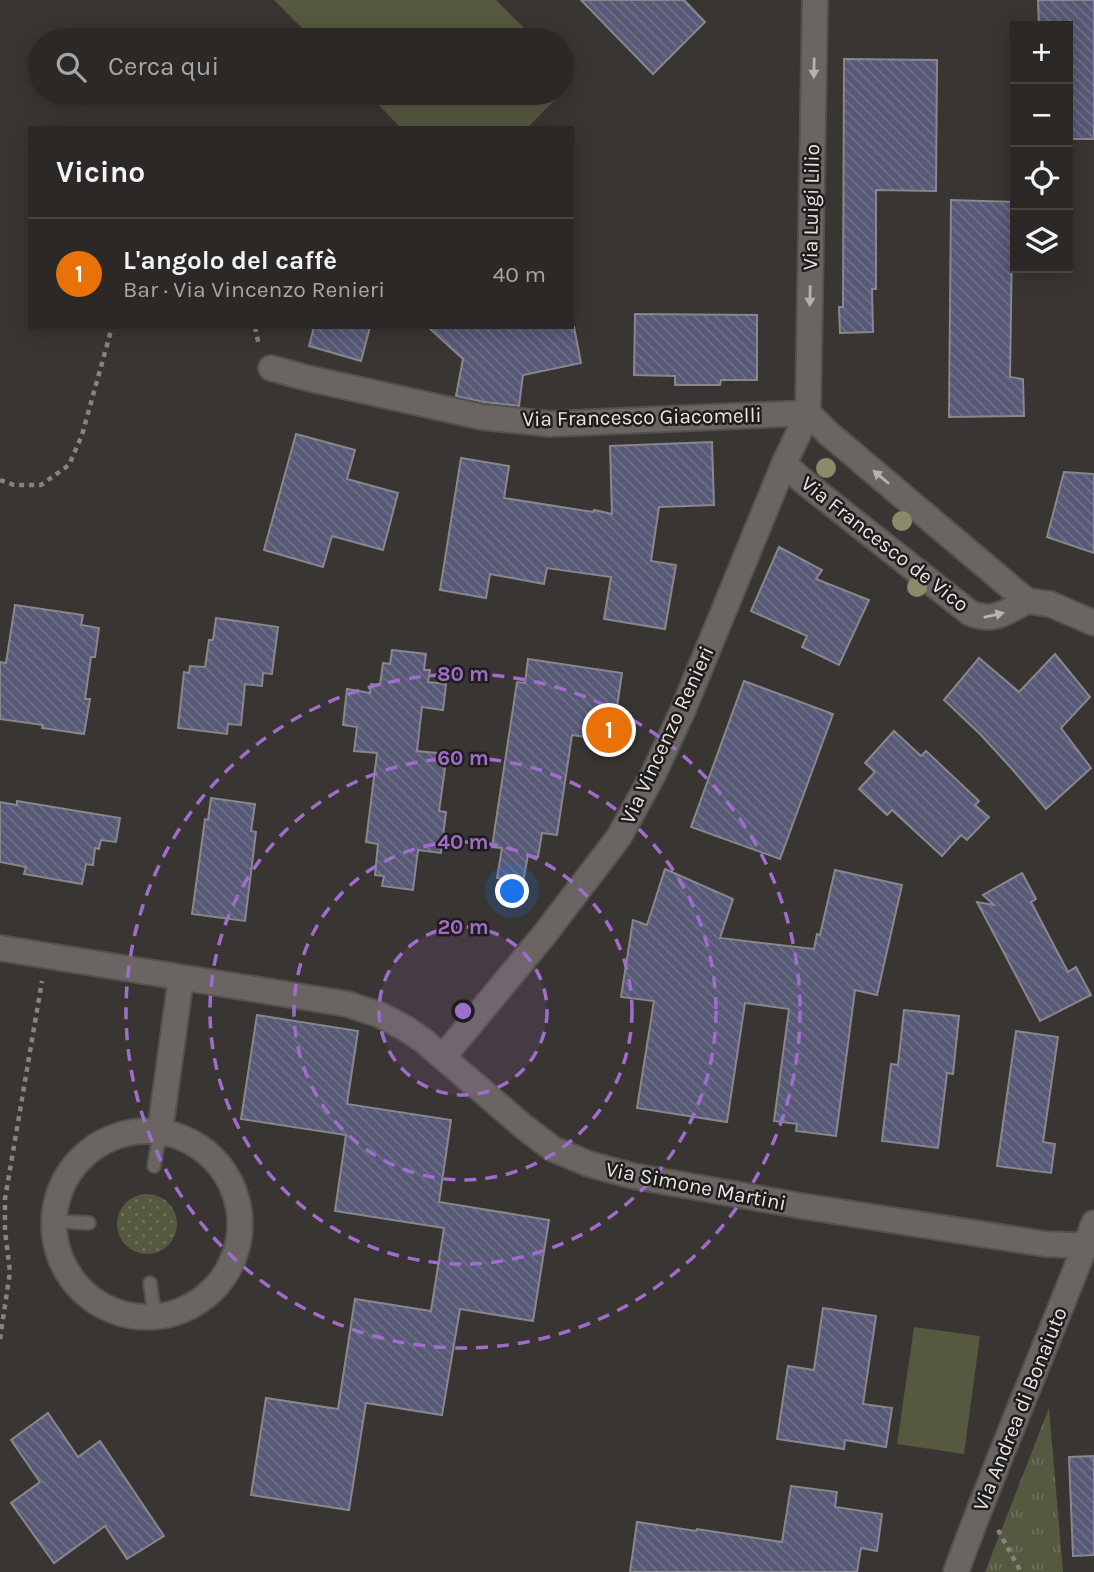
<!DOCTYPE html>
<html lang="it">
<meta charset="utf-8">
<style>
body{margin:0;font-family:Karla,sans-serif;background:#373432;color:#f1f3f6}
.controls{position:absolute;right:21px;top:21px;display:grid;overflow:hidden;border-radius:0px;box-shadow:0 4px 18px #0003}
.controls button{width:63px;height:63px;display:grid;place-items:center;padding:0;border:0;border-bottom:2px solid #474443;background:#2b2826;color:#f1f3f6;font:35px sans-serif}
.you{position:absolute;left:513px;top:892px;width:24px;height:24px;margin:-18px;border:5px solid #fff;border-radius:50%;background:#1a73e8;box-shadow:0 0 0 10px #1a73e833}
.badge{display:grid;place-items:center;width:46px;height:46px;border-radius:50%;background:#db2777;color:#fff;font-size:23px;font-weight:700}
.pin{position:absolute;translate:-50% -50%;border:4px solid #fff;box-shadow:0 2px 7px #0006}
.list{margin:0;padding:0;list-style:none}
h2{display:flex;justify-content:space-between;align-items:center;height:91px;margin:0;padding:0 28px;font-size:30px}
h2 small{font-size:23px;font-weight:400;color:#a6a6a7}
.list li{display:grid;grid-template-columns:46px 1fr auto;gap:21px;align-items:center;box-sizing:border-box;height:112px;padding:0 28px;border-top:2px solid #474443}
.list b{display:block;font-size:26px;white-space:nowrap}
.list p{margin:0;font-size:23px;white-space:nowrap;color:#a6a6a7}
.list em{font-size:23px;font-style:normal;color:#a6a6a7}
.icon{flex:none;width:38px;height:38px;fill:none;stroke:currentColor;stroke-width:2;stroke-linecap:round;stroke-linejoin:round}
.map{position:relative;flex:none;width:1094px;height:1572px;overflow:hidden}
.search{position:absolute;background:#2b2826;box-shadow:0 4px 18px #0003;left:28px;top:28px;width:546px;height:77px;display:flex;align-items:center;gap:18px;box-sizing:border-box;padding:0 24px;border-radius:38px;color:#a6a6a7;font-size:26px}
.panel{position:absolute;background:#2b2826;box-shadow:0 4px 18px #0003;left:28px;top:126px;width:546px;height:203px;border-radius:0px}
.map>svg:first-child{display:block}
.grass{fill:url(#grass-dots)}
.park{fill:url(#park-tufts)}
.pitch{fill:#56583f}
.building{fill:url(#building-back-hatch);stroke:#87878d;stroke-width:2}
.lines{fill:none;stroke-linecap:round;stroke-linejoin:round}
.service-casing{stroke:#54514e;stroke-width:16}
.minor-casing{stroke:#54514e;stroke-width:28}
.path{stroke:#878381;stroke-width:4.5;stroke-dasharray:5 5;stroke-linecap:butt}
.service{stroke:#6a6562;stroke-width:12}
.minor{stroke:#6a6562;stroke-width:24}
.tree{fill:#8a8b6a}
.oneway{fill:#b6b2af}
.ring{fill:none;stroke:#a16dcc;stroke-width:3.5;stroke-dasharray:12 9}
.labels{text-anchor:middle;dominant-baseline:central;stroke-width:5;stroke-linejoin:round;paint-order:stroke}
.street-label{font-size:21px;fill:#e8e5e3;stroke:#1f1d1c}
.centre{fill:#a16dcc;stroke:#1f1d1c;stroke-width:3.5}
.ring-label{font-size:21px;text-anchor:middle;font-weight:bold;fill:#a16dcc;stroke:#1f1d1c;stroke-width:5;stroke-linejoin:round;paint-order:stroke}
</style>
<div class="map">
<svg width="1094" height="1572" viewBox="0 0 1094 1572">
<defs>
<pattern id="grass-dots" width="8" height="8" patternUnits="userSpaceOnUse" patternTransform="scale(1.75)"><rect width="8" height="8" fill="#56583f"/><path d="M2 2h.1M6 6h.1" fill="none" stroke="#6e705b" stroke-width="1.8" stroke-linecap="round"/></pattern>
<pattern id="park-tufts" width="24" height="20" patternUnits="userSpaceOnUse" patternTransform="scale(1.75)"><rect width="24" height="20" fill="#56583f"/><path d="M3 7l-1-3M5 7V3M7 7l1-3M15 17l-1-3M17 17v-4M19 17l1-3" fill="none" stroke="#6e705b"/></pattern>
<pattern id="building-back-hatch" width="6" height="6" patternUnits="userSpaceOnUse" patternTransform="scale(1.75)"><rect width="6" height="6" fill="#575976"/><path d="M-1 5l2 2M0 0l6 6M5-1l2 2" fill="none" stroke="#6f7189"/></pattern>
</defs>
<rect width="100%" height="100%" fill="#393532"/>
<circle class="grass" cx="147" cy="1224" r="30"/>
<path class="park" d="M1049,1408L1063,1572H985Z"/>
<g class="pitch">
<path d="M274,0H496L536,40H314Z"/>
<path d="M367,93H562L527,128H401Z"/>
<path d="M914,1327L980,1336L964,1454L897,1444Z"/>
</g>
<g class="building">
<path d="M581,0H684L705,22L653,74Z"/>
<path d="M1038,0H1094V139H1068V26H1039Z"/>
<path d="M844,59L937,60L936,191L876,190V289H872L873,332L840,333L839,307H843Z"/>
<path d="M951,200L1015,202V243H1012L1010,377L1023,379L1024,416L949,417Z"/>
<path d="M635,314L757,315V380H721L720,385H675V376L634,375Z"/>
<path d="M314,327H370L361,361L309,346Z"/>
<path d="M428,327H574L581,363L523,375L519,406L484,402L456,396L463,359Z"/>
<path d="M296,434L355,450L347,479L398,493L383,550L332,536L323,567L264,550Z"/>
<path d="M712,442L714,505L659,507L651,561L676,565L665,629L604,619L611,577L547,568L544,584L490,574L486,598L440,590L461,458L509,466L504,498L593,512L594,510L612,514L610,446Z"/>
<path d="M1064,472L1094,474V553L1047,537Z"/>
<path d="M779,547L822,570L816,579L869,600L839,665L802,647L807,636L751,611Z"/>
<path d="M15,605L83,615L81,625L99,628L95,657H91L85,699H90L84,734L42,728L43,725L0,719V662L6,663Z"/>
<path d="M216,618L278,627L272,674L263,673L262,686L245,684L241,725L228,724L227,734L178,728L184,672L189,673L190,666L205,667L209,640H213Z"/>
<path d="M392,650L426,654L424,670H430L428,682L446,684L443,710L422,707L417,751L447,754L439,811L446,812L441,853L418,850L413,890L382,886L384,876L375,875L378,844L366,842L377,753L354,751L357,727L343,725L347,689L370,693L371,684L380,685L383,663L390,664Z"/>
<path d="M1055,654L1090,697L1061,728L1091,768L1046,809L1013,770L980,734L944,700L979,658L1019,692Z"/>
<path d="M528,659L622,673L612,741L572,735L557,835L542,833L538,857L528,855L523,882L497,878L502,848L492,847L517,682L525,683Z"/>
<path d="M744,681L833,714L780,859L691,827Z"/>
<path d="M894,731L921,756L926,751L979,801L975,805L989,817L967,840L961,835L942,856L892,810L887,815L859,789L875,772L865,763Z"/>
<path d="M211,798L255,804L251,831L256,832L245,921L192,914L205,819L208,820Z"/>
<path d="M17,801L120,818L116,842L101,840L99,849L95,848L93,865L86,864L82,884L24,874L26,867L0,862V802L17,805Z"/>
<path d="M665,869L733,899L720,938L814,949L817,934L820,935L835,870L902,885L877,995L855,990L836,1136L796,1131L797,1124L774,1121L789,1009L745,1003L727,1122L637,1108L654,1001L621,997L633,920L647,925Z"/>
<path d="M1022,873L1036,899L1031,902L1068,972L1076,967L1091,995L1040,1021L977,902L994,905L983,895Z"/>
<path d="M904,1010L959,1016L953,1074L947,1073L938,1148L882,1141L891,1064L898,1065Z"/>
<path d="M257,1015L358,1031L347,1104L451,1120L439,1202L549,1220L533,1321L460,1309L442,1415L366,1403L349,1510L251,1495L266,1398L338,1409L355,1299L431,1311L444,1228L335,1211L346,1135L241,1119Z"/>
<path d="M1016,1031L1058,1037L1043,1142L1055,1144L1051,1173L997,1166Z"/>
<path d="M823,1308L876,1316L863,1404L892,1408L886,1447L845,1440L844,1449L777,1439L788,1366L814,1370Z"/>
<path d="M48,1413L78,1457L100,1441L164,1536L127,1559L105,1526L54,1563L11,1503L40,1482L11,1440Z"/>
<path d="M1094,1456V1555L1073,1556L1069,1457Z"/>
<path d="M791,1486L837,1492L835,1507L882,1514L877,1551L861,1548L857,1572H630L637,1522L696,1531L697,1529L782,1542Z"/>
</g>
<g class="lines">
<defs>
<g id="service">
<path d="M154,1166L160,1131"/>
<path d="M53,1221L89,1223"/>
<path d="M150,1283L155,1317"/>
</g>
<g id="minor">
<path d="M271,368L307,378L482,417L550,424L808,413"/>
<path d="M784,464L803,481L970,613C994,623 1006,612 1027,601L828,433L808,413"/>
<path d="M1027,601L1050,604L1094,623"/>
<path d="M0,948L347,1004L380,1015L405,1028L424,1041L524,1127L553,1149L589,1164L633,1176L802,1206L1045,1244L1094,1246"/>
<path d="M444,1056L544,935L619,837L654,773L683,710L784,464L808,413L815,0"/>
<path d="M160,1131L181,978"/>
<circle cx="147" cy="1224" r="93"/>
<path d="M956,1572C999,1454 1049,1340 1094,1223"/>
</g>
</defs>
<use href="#service" class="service-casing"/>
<use href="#minor" class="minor-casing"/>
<g class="path">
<path d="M255,327L259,346"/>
<path d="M0,480L14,485H41L69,465L82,435L112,327"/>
<path d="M0,1339L10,1272L5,1231V1199L42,981"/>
<path d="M998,1530L1021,1572"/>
</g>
<use href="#service" class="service"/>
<use href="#minor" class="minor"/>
</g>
<g class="tree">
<circle cx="826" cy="468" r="10"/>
<circle cx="902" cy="521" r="10"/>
<circle cx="917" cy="587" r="10"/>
</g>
<defs><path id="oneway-solid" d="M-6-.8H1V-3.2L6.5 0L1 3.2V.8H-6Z" transform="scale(1.75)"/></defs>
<g class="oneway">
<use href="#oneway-solid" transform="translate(814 68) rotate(91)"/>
<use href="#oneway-solid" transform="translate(810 296) rotate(91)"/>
<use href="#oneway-solid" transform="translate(881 477) rotate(-140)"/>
<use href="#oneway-solid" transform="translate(994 615) rotate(-13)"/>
</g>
<circle cx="463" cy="1011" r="84" fill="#a16dcc" fill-opacity=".12"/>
<g class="ring">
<circle cx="463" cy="1011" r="84"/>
<circle cx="463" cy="1011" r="169"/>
<circle cx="463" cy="1011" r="253"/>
<circle cx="463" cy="1011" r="337"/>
</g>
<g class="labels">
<g class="street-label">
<text transform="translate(811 207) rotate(-89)">Via Luigi Lilio</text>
<text transform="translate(642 417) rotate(-1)">Via Francesco Giacomelli</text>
<text transform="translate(885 544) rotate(38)">Via Francesco de Vico</text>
<text transform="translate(667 735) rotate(-65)">Via Vincenzo Renieri</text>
<text transform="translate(696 1186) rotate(11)">Via Simone Martini</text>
<text transform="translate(1020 1409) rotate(-68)">Via Andrea di Bonaiuto</text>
</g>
</g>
<circle cx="463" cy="1011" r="10" class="centre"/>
<g class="ring-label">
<text x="463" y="681">80 m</text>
<text x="463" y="765">60 m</text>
<text x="463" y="849">40 m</text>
<text x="463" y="934">20 m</text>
</g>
</svg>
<div class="controls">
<button>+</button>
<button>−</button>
<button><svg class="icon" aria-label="locate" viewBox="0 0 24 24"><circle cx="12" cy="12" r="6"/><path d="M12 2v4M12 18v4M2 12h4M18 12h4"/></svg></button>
<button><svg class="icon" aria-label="layers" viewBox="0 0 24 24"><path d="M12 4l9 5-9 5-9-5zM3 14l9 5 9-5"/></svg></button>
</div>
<div class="you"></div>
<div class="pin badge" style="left:609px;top:730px;background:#e8710a">1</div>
<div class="search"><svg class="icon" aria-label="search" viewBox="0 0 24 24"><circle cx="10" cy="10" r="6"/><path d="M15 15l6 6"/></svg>Cerca qui</div>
<section class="panel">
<h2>Vicino<small></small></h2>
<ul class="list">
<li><span class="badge" style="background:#e8710a">1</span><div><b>L'angolo del caffè</b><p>Bar · Via Vincenzo Renieri</p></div><em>40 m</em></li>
</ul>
</section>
</div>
